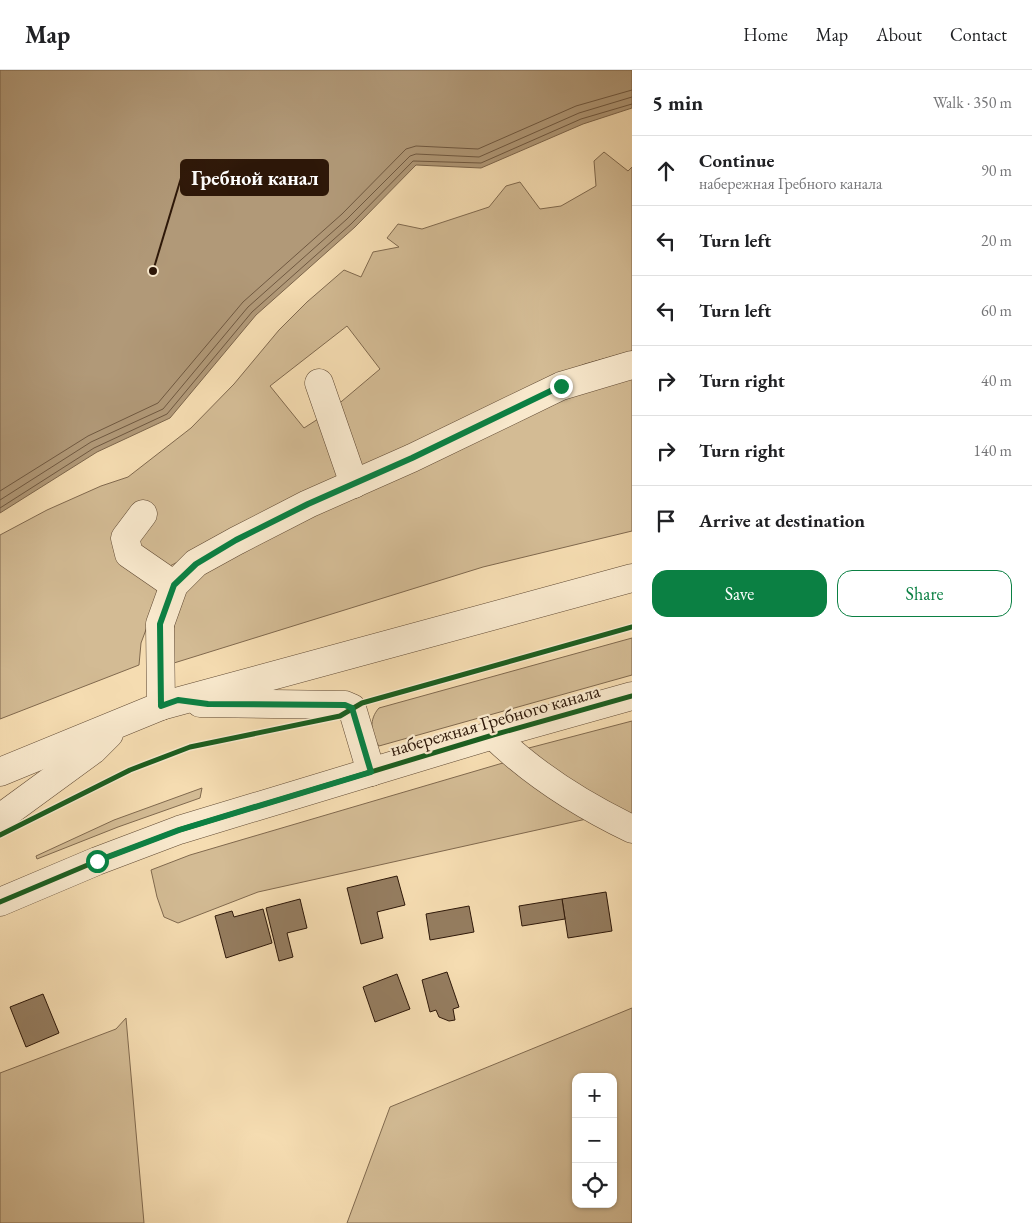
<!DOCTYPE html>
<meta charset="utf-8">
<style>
body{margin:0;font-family:"EB Garamond",serif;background:#f2f2f2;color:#202124}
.controls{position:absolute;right:15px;bottom:15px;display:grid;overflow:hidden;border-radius:10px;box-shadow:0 1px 4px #0004}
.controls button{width:45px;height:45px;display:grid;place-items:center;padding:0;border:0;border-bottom:1px solid #e0e0e0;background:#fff;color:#202124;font:25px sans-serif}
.stop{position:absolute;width:15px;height:15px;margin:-11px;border:4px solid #0b8043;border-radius:50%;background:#fff}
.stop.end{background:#0b8043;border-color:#fff;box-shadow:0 1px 5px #0008}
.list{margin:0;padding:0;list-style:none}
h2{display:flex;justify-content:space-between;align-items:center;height:65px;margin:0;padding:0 20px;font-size:21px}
h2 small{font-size:16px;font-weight:400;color:#757577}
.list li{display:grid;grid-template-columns:32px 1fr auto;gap:15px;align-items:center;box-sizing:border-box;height:70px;padding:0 20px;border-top:1px solid #e0e0e0}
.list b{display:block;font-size:19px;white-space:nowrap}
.list p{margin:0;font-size:16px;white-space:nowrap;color:#757577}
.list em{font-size:16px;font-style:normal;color:#757577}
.actions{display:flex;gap:10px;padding:15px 20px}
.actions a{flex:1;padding:11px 0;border:1px solid #0b8043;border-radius:15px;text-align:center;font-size:18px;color:#0b8043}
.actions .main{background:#0b8043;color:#fff}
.icon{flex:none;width:28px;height:28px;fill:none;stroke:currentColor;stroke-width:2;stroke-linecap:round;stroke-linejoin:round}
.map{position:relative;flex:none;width:632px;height:1153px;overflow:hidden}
header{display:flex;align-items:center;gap:30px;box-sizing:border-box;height:70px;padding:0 25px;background:#fff;border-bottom:1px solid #e0e0e0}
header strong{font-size:24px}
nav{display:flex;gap:28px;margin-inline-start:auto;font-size:18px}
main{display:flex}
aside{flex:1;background:#fff}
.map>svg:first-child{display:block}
.green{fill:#d3bb94;stroke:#80694e;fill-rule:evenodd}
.water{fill:#b19978;stroke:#7c654b}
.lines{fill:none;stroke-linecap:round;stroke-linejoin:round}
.shore{stroke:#6f5840;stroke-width:1}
.building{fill:#957d60;stroke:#2d1708}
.minor-casing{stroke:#5f4832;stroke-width:29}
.minor{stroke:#f8e8cc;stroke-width:28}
.cycleway-casing{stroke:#f8e8cc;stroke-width:8}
.cycleway{stroke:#1b5e20;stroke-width:5}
.route{stroke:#0b8043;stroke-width:6}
.labels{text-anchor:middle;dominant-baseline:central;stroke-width:4.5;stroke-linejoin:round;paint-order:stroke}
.street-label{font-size:19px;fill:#2d1708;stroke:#f8e8cc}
.leader{fill:none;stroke:#2d1708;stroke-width:2}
.callout-dot{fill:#2d1708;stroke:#f8e8cc;stroke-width:2}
.callout{fill:#2d1708;stroke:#2d1708;stroke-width:2}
.callout-label{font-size:20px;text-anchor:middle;font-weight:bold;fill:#fff}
</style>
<header>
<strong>Map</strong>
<nav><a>Home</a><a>Map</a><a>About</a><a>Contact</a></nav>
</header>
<main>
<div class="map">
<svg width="632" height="1153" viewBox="0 0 632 1153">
<rect width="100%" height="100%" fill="#f5dcb1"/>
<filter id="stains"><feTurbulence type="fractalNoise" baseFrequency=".004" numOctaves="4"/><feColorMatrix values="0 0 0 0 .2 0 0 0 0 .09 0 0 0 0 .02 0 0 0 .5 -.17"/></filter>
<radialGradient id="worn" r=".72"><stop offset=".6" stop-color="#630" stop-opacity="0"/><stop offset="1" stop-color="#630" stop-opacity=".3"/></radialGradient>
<g class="green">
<path d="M604,82L628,101L632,97V281L585,294L538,314L338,409L168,497L114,467L160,522L141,573L139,595L0,649V465L47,440L101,416L128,407L191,358L234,314L279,260L307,232L344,200L361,207L373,182L399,177L387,168L398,154L422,159L489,137L506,116L520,112L540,139L561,136L596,116L594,91ZM347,256L380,299L329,342L304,358L270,316Z"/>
<path d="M632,302V461L483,497L174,593L169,570L174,557L176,541L181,523L196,509L214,496L524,341Z"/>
<path d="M632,568V605L379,676C370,664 369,649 379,638Z"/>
<path d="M632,651V746L583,718L525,679Z"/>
<path d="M513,690L591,748L258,822L178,853L164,847L157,827L151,800L190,785Z"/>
<path d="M202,718L200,728L118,757L37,789L36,786L114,750Z"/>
<path d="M632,938V1153H347L390,1037ZM576,1007H613V1134H576Z"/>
<path d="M126,948L144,1153H0V1003L116,959Z"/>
</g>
<path class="water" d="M0,0H632V38L583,54L481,98L416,95L355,157L256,245L170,348L97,382L0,443Z"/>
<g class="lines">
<g class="shore">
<path d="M0,421L88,366L158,333L243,232L342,144L406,79L416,76L478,79L576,36L632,20"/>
<path d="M0,430L91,372L163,339L248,237L347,149L410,86L416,84L479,87L579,43L632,27"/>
<path d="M0,438L94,378L167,344L252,242L351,154L413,91L481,93L581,49L632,34"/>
</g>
</g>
<g class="building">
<path d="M397,806L405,835L377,842L383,868L361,874L347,818Z"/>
<path d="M606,822L612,861L568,868L562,829Z"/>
<path d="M300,829L307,858L287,863L293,887L279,891L266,838Z"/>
<path d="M562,829L565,849L522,856L519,836Z"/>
<path d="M469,836L474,862L430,870L426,844Z"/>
<path d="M263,839L272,873L226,888L215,846L232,841L234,847Z"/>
<path d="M447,902L459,937L453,939L455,950L449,951L439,947L436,940L430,942L422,910Z"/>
<path d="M397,904L410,939L375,952L363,917Z"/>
<path d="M43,924L59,963L26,977L10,937Z"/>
</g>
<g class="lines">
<defs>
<g id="minor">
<path d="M319,313L354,414"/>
<path d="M143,444L125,468L129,484L174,515"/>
<path d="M200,633L345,635L352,638L371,702"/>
<path d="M161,636L160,554L174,515L196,493L236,471L308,434L412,388L561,316L632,295"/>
<path d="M493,665C533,704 582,735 632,759"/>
<path d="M0,702L161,636L632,508"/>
<path d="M0,748L93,680L109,664"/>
<path d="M0,832L97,791L179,760L493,665L632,626"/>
</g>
</defs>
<use href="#minor" class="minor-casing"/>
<use href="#minor" class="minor"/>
<defs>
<g id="cycleway">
<path d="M0,765L130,700L190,677L340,646L362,633L632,557"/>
<path d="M0,832L97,791L179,760L493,665L632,626"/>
</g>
</defs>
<use href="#cycleway" class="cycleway-casing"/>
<use href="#cycleway" class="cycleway"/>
</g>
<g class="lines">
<path class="route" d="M97,791L179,760L371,702L352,638L345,635L208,634L178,630L161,636L160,554L174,515L196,494L236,470L308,434L412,388L561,316"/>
</g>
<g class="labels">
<g class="street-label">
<text transform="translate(495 650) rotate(-16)">набережная Гребного канала</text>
</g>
</g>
<path class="leader" d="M153 201L181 108"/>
<circle class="callout-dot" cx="153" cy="201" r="5"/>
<rect class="callout" x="181" y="90" width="147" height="35" rx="5"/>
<g class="callout-label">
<text x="255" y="115">Гребной канал</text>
</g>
<rect width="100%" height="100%" filter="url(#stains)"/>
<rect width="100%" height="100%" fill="url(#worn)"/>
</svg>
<div class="controls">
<button>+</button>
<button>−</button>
<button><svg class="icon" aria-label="locate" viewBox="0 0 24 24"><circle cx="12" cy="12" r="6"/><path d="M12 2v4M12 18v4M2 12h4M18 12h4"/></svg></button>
</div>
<div class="stop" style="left:97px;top:791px"></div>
<div class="stop end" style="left:561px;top:316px"></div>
</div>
<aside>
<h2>5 min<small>Walk · 350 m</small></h2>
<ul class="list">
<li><svg class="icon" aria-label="ahead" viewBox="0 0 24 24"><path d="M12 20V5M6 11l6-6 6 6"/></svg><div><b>Continue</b><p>набережная Гребного канала</p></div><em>90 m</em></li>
<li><svg class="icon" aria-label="left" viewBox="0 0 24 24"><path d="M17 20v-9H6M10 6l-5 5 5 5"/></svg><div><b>Turn left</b></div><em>20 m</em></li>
<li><svg class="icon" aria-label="left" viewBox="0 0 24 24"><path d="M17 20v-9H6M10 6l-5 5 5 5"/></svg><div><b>Turn left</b></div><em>60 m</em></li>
<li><svg class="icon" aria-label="right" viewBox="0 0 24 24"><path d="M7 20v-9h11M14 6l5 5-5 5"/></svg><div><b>Turn right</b></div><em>40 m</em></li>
<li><svg class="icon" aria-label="right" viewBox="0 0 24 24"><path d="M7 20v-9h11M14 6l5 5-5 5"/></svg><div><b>Turn right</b></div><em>140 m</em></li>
<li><svg class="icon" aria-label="arrive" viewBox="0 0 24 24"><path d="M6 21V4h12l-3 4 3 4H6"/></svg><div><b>Arrive at destination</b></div></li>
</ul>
<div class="actions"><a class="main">Save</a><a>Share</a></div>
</aside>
</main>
